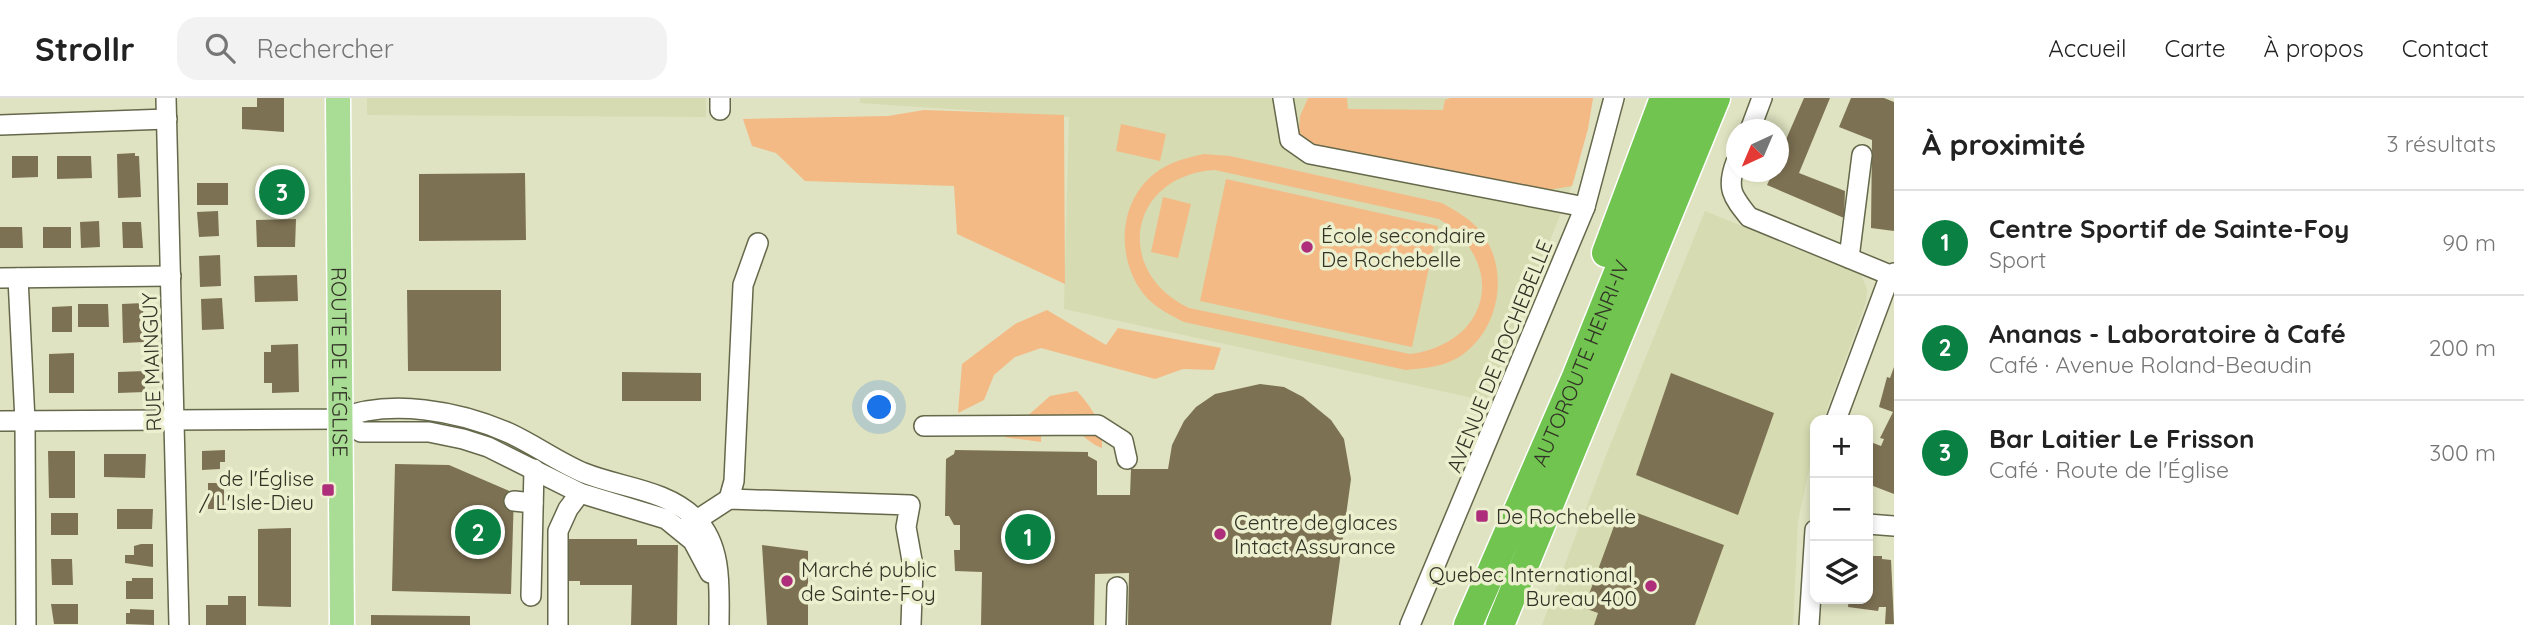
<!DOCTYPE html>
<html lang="fr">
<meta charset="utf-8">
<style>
body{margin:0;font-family:Quicksand,sans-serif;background:#f2f2f2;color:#222}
.controls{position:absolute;right:21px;bottom:21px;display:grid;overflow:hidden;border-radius:14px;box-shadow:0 4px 10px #0003}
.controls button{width:63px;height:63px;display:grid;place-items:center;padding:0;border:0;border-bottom:2px solid #e0e0e0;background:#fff;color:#222;font:35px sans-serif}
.compass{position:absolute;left:1726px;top:21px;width:63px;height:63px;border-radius:50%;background:#fff;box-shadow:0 4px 10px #0003;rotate:224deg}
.you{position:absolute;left:880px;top:310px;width:24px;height:24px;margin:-18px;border:5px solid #fff;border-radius:50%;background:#1a73e8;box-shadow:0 0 0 10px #1a73e833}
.badge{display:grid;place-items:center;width:46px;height:46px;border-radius:50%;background:#0b8043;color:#fff;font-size:23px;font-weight:700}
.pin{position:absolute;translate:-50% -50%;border:4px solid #fff;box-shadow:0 2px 7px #0006}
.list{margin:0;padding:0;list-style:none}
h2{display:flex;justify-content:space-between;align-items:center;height:91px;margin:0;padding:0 28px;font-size:30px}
h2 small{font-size:23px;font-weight:400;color:#767676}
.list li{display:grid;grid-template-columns:46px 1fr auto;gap:21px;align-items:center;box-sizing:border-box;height:105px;padding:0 28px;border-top:2px solid #e0e0e0}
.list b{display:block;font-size:26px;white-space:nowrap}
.list p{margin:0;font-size:23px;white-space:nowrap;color:#767676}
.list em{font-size:23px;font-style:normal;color:#767676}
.icon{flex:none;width:38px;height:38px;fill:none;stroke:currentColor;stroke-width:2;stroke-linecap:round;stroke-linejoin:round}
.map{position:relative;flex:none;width:1894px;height:527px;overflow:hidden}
header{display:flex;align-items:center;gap:42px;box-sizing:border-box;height:98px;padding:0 35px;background:#fff;border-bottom:2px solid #e0e0e0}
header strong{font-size:33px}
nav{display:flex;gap:38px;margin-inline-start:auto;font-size:24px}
.search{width:490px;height:63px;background:#f2f2f2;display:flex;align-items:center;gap:18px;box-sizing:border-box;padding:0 24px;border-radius:21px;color:#767676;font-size:26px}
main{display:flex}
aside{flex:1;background:#fff}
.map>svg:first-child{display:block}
.built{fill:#d6dbb1}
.green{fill:#f4ba86;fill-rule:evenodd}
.building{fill:#7d7153}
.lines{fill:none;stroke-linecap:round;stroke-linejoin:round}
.minor-casing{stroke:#65684a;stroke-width:22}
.major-casing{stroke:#fff;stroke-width:27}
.highway-casing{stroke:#fff;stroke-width:31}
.minor{stroke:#fff;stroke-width:19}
.major{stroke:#a9dc95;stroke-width:24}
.highway{stroke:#70c44f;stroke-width:28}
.poi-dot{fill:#af2e7b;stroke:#ecf0ce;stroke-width:2.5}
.labels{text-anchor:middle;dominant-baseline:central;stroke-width:7;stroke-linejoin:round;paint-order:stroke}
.poi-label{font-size:21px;fill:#323326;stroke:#ecf0ce;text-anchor:start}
.street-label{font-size:21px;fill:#323326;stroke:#ecf0ce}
</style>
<header>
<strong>Strollr</strong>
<div class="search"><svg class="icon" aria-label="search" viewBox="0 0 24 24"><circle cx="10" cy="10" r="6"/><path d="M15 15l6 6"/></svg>Rechercher</div>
<nav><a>Accueil</a><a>Carte</a><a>À propos</a><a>Contact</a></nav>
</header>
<main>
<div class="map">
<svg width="1894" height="527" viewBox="0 0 1894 527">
<rect width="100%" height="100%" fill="#dfe3c1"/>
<g class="built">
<path d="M367,0H706V19L367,17Z"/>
<path d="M860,0H1593L1575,79L1487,303L1064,211L1069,19L860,5Z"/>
<path d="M1705,113L1861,177L1867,191L1866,204L1823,322H1815V344L1798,423L1793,527H1542L1607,355Z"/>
</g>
<g class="green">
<path d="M1308,0H1347L1348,11L1443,12L1445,2L1450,0H1593L1588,31L1572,88L1542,93L1307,45L1299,34L1300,18Z"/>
<path d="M924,12L1064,17L1065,186L957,136L954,88L805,83L776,55L752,48L743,21L888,18Z"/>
<path d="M1121,26L1166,36L1160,63L1116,53Z"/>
<path d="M1204,56L1230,58L1442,105C1458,114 1474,123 1484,138C1510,177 1498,234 1459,259C1443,269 1425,270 1406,272L1184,224C1172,218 1158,211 1148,201C1116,167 1116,106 1154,76C1169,64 1185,60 1204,56ZM1215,72L1439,121C1508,165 1491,245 1410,256L1189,210C1112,173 1129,77 1215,72Z"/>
<path d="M1226,81L1438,128L1412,249L1200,203Z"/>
<path d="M1163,99L1191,106L1178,160L1151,154Z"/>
<path d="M1047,212L1106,247L1118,230L1221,250L1214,272L1183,271L1155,281L1041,250L1015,259L994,277L984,302L958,315L962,266L1015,226Z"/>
<path d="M1077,293C1093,311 1103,326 1102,350C1083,343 1075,325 1056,318L1041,327V344L1004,339L1050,298Z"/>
</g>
<g class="building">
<path d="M257,0H284V34L242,31V9H257Z"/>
<path d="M1804,0H1830L1799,75L1845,93L1844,120L1767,87L1773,74H1778V60Z"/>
<path d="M1851,0H1884L1894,4V133L1871,130L1872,42L1839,29Z"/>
<path d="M135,55V58H139L141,99L118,100L117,56Z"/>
<path d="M12,58H38V79L12,80Z"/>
<path d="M57,58H91L92,80L57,81Z"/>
<path d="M525,75L526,142L419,143V76Z"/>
<rect x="197" y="85" width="31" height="22"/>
<path d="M267,86H290V102H268Z"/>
<path d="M218,113L219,138L199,139L197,114Z"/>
<path d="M296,121L295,149H257L256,122Z"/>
<path d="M99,123L100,149L81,150L80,124Z"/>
<path d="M122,124H141L143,150H123Z"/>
<path d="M0,129H22L23,150H0Z"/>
<rect x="43" y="129" width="28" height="21"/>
<path d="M220,157L221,188L200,189L199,158Z"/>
<path d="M297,177L298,203L255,204L254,178Z"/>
<path d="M407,192H501V273H408Z"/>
<path d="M222,200L224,231L202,232L201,201Z"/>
<path d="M143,205L144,244L123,245L122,206Z"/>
<path d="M78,206H108L109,229H78Z"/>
<path d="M72,208V234H52V209Z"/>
<path d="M298,246L299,294L272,295V285H264V254H271V247Z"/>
<path d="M74,255V295H49V256Z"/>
<path d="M1894,269V396L1868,386V343L1881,348L1884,341L1880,340L1893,314L1879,309L1887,279L1890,280Z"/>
<path d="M145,273V294L118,295V274Z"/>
<path d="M622,274L701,275V303H622Z"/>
<path d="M1671,275L1774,315L1738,417L1636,377Z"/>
<path d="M1260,286L1284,289L1303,299L1331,322L1344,341L1351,381L1331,527H1128L1129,475L1095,476L1094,527H981L982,474L955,473L954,452H960V427H954L949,418H945L946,361L954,356L955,352L1088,354V358L1097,363V397H1130L1131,371H1168L1172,347L1184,323L1196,309L1215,296Z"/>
<path d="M225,352V364H220V371L202,372V353Z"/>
<path d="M48,353H75V400H49Z"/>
<path d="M104,356H146L145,380L104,379Z"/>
<path d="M395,366L449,367L514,395L511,496L392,493Z"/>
<rect x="208" y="385" width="16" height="26"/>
<path d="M1621,409L1724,447L1695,527H1594L1598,515L1584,510Z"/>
<path d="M117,411H153L152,431H117Z"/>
<rect x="51" y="415" width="27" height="22"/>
<path d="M291,430V509L258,508V431Z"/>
<path d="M568,441H637V447H678L677,527H631L632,487H580V483H568Z"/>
<path d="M141,446H153V469L125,465V457H134V448Z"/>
<path d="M762,447L808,453V527H767Z"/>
<path d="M1868,458H1882V461L1891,462L1894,526H1885L1886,509H1879L1878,513L1848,509L1849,501H1868Z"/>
<path d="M51,461H72L73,487H52Z"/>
<path d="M132,480H153V501H126V483H132Z"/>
<path d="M228,498H246V527H206V507H228Z"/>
<path d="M51,506H78V526H54Z"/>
<path d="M130,511L154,512V527L126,526V515H130Z"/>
<path d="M371,517L470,518V527H371Z"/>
</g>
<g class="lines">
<defs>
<g id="minor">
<path d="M166,0L179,527"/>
<path d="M720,0V12"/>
<path d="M1283,0L1290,42L1310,56L1585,109"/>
<path d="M0,27L167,21"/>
<path d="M1750,32L1762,0"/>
<path d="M1736,64C1726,90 1732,98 1749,119L1890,177L1894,175"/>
<path d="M1849,160L1862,57"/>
<path d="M0,180L171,178"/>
<path d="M18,180L25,323L26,527"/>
<path d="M339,321L361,334H429L463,341L488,349L580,395L666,421L693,443L710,475"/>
<path d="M1836,322L1890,177"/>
<path d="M0,323L339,321C390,300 459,313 509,335C535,347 558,364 584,375C621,390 666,391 696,421C723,449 719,491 719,527"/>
<path d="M924,328L1098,327L1123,343L1127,361"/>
<path d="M729,401L734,383L743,187L758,145"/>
<path d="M514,403L533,405"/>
<path d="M1868,426L1894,428"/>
<path d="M686,429L729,401L910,407L906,429L913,468L911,527"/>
<path d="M531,498L534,371"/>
<path d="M558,527V433L568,411L580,395"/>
<path d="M1116,527L1117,489"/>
<path d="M1410,527L1585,109L1614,0"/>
<path d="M1809,527L1815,432"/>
</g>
<g id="major">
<path id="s1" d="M338,0L342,527"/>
</g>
<g id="highway">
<path d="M1606,155L1664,0"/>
<path id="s2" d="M1468,527L1576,279L1688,0"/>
<path d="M1500,527L1716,0"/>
</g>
</defs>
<use href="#minor" class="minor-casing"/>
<use href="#major" class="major-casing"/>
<use href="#highway" class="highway-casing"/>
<use href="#minor" class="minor"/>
<use href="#major" class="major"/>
<use href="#highway" class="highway"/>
</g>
<g class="poi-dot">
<circle cx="1307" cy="149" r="7"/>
<rect x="321" y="385" width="14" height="14" rx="3.5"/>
<rect x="1475" y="411" width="14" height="14" rx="3.5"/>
<circle cx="1220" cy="436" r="7"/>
<circle cx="787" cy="483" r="7"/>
<circle cx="1651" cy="488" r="7"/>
</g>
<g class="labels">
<g class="poi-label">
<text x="1321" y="137">École secondaire<tspan x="1321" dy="24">De Rochebelle</tspan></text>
<text x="314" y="380" text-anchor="end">de l'Église<tspan x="314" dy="24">/ L'Isle-Dieu</tspan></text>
<text x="1496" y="418">De Rochebelle</text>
<text x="1234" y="424">Centre de glaces<tspan x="1234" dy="24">Intact Assurance</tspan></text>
<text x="801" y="471">Marché public<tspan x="801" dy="24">de Sainte-Foy</tspan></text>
<text x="1637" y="476" text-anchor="end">Quebec International,<tspan x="1637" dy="24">Bureau 400</tspan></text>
</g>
<g class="street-label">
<text transform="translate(1499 258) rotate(-68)">AVENUE DE ROCHEBELLE</text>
<text transform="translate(151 264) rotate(-92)">RUE MAINGUY</text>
<text stroke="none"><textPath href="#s1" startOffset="264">ROUTE DE L'ÉGLISE</textPath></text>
<text stroke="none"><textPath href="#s2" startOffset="285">AUTOROUTE HENRI-IV</textPath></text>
</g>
</g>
</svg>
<div class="controls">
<button>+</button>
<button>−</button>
<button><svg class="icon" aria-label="layers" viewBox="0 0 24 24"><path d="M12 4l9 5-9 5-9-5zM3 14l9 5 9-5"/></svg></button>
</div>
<svg class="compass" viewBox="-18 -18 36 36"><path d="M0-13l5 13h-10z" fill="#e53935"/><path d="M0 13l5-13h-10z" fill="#767676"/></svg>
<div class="you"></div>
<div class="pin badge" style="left:1028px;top:439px">1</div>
<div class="pin badge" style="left:478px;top:434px">2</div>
<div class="pin badge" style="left:282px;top:94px">3</div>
</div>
<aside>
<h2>À proximité<small>3 résultats</small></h2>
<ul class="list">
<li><span class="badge">1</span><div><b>Centre Sportif de Sainte-Foy</b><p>Sport</p></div><em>90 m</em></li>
<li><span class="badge">2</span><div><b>Ananas - Laboratoire à Café</b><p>Café · Avenue Roland-Beaudin</p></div><em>200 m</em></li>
<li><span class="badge">3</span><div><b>Bar Laitier Le Frisson</b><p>Café · Route de l'Église</p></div><em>300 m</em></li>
</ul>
</aside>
</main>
